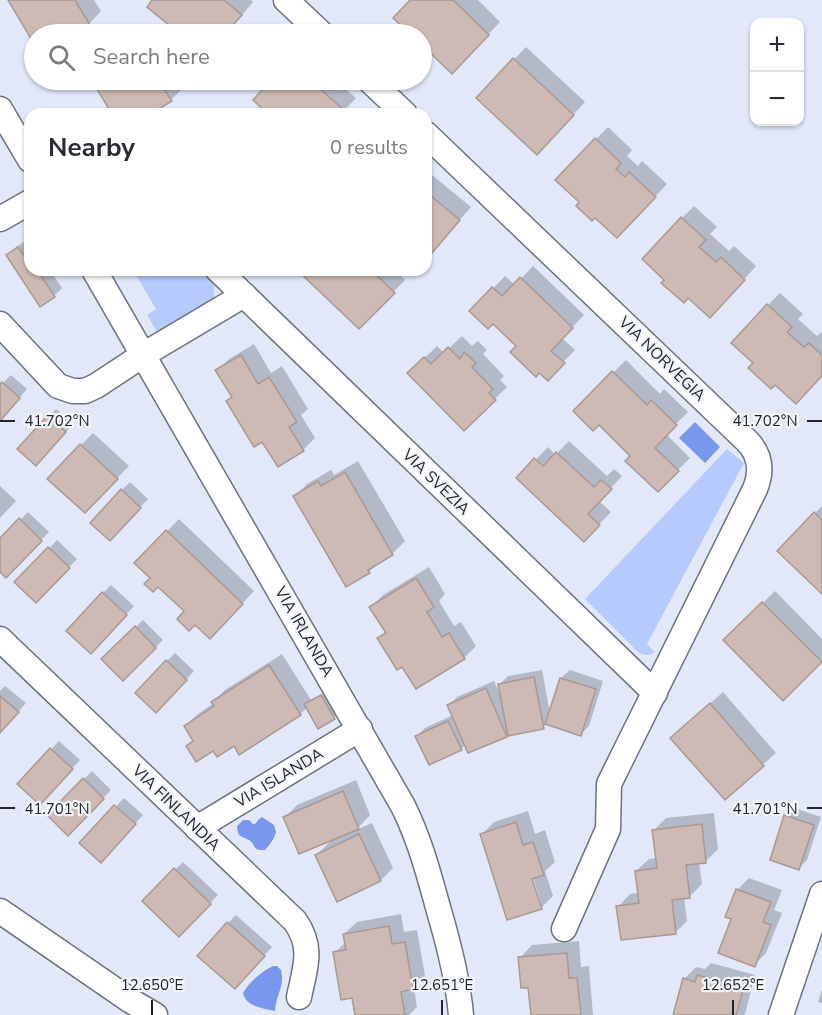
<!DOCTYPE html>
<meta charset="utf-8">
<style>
body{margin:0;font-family:"Nunito Sans",sans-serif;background:#f7f7f7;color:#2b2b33}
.controls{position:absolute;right:18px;top:18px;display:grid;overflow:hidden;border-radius:12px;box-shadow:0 2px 4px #0004}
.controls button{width:54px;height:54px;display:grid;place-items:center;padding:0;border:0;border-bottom:2px solid #e1e1e2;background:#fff;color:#2b2b33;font:30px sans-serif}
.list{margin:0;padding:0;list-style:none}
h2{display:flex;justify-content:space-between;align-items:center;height:78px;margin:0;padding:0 24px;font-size:26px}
h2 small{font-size:20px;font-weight:400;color:#7c7c81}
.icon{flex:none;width:33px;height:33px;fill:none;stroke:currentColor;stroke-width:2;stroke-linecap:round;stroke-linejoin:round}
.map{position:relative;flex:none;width:822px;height:1015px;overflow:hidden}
.search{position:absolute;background:#fff;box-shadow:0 2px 4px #0004;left:24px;top:24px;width:408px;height:66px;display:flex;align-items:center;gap:15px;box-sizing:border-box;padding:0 21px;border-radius:33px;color:#7c7c81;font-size:22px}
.panel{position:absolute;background:#fff;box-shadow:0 2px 4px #0004;left:24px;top:108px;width:408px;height:168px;border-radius:18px}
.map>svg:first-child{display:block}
.green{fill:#b6cafe}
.water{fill:#7997ec}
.shadow{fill:#0003;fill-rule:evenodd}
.building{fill:#cebab5;stroke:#aa9892;stroke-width:1.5}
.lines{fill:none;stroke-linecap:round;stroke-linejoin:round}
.minor-casing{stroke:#6c7280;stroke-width:27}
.minor{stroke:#fff;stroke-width:24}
.ticks{fill:none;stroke:#22242a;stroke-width:2}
.labels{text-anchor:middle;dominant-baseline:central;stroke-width:4.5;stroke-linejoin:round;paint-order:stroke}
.street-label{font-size:16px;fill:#22242a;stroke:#f3f6fc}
.ticks-label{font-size:15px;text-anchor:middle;fill:#22242a;stroke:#f3f6fc;stroke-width:4.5;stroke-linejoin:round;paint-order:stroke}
</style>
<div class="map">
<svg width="822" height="1015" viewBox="0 0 822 1015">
<rect width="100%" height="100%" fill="#e2e8f9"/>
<g class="green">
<path d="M133,270H201C211,281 217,284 213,300L159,335L147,315L156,309Z"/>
<path d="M727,449L744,463L647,644L655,652C649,656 645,656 638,652L585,599Z"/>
</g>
<g class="water">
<path d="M695,422L720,447L705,463L679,438Z"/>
<path d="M262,817L274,825L276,832C274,839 270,845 265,850C251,851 257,845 249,840C240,835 238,838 237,826L243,820H249L253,824H255L259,819Z"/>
<path d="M273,966H277L281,970C285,987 276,994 275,1011C263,1008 246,1007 243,993C248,983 262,971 273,966Z"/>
</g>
<g class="shadow">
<path d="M10,0H94L101,11L89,24L71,34H34V41Z"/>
<path d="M154,0H251L253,2L226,34H183L149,6Z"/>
<path d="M412,0H478L500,22L452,72L422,43V34H413L395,18Z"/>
<path d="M526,47L585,102L549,141L478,97Z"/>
<path d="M103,80H178L183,88L171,100L148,114H114L97,86Z"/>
<path d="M273,80H335L356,98L341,114H270L255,100Z"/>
<path d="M608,127L632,150L627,156L638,166L642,161L667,184L629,224L595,216L581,202L596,139Z"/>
<path d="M426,170L471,207L426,258Z"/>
<path d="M694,206L717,227L710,234L729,251L734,246L756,266L722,304L682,218Z"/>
<path d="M27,240L30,245V270H50L62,288L54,296L8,255L16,247Z"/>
<path d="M533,266L584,315L562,338L575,350L548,378L518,346L493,322L471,311L505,276L515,285Z"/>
<path d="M299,270H395L405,280L359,327Z"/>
<path d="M780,293L803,314L798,319L817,336L822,332V374L775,383L755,363L768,305Z"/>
<path d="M462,336L472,346L478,341L487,350L483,354L504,376L500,380L507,387L464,429L409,373L437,346L444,353Z"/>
<path d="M254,344L271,373L282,366L308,409L301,415L315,438L303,450L228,401L233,396L217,371L229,359Z"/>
<path d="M626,360L660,394L664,389L688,412L666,434L690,458L658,490L632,456L599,423L575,411Z"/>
<path d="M11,375L27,389L0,420V386Z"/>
<path d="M56,409L73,424L44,456L48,417Z"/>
<path d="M93,433L129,466L97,499L81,445Z"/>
<path d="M569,441L607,476L614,469L622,476L599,501L611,512L584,540L518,478L548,447L555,455Z"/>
<path d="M358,461L405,541L392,554L380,560L369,572L295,496L307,484L331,470L334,475Z"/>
<path d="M130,482L148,499L118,531L122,490Z"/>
<path d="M0,486L16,501L0,518Z"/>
<path d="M822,506V592L779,551Z"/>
<path d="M28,512L49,532L6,576L0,570V540Z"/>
<path d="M179,519L254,591L222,625L187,611L136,563Z"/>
<path d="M57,540L77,559L36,601L17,582Z"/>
<path d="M429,567L445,594L439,601L454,626L461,622L476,646L464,658L403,665L379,638L386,631L371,607L383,595Z"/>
<path d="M111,585L134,606L99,644L103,593Z"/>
<path d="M775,591L822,639V660L783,699L725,640Z"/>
<path d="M143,620L163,640L123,679L103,659Z"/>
<path d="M175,653L194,671L156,711L167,661Z"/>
<path d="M282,654L311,700L325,692L338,714L334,718L308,707L300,714L240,753L234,744L214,749L194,740L185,726L198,714L214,703L213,702L225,690Z"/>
<path d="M542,670L550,713L561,678L570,670L603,681L589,726L581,734L547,723L543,727L466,744L461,749L417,736L425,728L453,715L449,705L457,697L494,681L501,696L500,684L508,676Z"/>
<path d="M5,686L26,703L0,733V691Z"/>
<path d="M723,692L776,753L725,798L685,726Z"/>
<path d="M59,741L80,760L48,795L19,784Z"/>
<path d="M92,771L111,790L68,834L49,815Z"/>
<path d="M356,780L370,815L356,830L372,823L393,868L381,880L337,900L316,855L334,838L285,817L297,805Z"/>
<path d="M124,798L143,815L108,853L81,843Z"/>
<path d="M794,808L821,817L807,860L799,868L786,816Z"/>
<path d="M528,811L535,834L545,830L555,862L545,871L553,896L541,908L482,834L494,822ZM531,871L541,903H538L528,872Z"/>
<path d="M714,813L718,849L705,862H699L702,884L690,896L684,897L687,921L675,933L618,907L630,894L639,893L636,871L649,859L657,858L654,830L666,818Z"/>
<path d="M183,862L218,895L179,935L144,901Z"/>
<path d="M749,878L782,890L774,910L782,913L766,953L754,965L733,918L737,890Z"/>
<path d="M401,914L404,932L417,930L425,976L414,987L417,1007L409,1015H357L354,996L334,953L346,942L344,934L357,922Z"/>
<path d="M236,915L272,947L243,979L228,923Z"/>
<path d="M579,941L581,967L589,966L593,1015H532L530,986L520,958L532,945Z"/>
<path d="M711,963L755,975L745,1014L744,1015H675L684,979L696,967L705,969Z"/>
<path d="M822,989V1003L818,1002Z"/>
</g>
<g class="building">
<path d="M8,0H75L90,25L74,34H34V44Z"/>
<path d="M152,0H224L242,15L225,34H180L147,7Z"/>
<path d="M410,0H453L489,35L452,74L422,45V34H410L393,18Z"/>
<path d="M513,58L574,115L537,155L476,98Z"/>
<path d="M105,80H158L172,101L151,114H112L95,86Z"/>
<path d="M271,80H310L345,111L342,114H268L253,100Z"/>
<path d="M595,138L621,163L616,169L625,177L629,172L656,197L617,238L595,218L592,221L576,206L579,202L555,180Z"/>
<path d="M426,192L460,220L426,260Z"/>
<path d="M681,217L706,240L699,247L716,262L721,257L745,280L710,318L688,298L684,303L661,283L664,280L642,259Z"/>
<path d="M18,247L25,257L30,253V270H39L38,271L55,297L40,307L6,255Z"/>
<path d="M297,270H371L395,293L359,329Z"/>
<path d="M520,277L573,328L551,351L565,363L548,381L539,373L536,377L510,352L516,346L493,324L488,329L469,311L492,287L502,296Z"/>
<path d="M767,304L792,327L787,332L804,347L809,343L822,355V376L796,404L775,385L771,389L748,368L753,363L731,343Z"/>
<path d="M448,347L460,359L464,352L476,363L472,367L493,389L489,393L496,400L464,431L407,373L424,357L431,364Z"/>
<path d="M241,355L258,384L269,377L297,422L289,427L304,451L278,467L262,442L254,447L226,401L232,397L215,370Z"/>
<path d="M612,371L647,405L651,400L677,425L655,448L679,471L658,492L625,461L630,456L599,425L593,431L573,411Z"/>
<path d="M2,382L20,398L0,421V384Z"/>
<path d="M47,416L66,432L36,466L17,449Z"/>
<path d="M80,444L118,479L85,513L47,479Z"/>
<path d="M556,452L594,487L601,480L612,489L588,514L600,525L584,542L516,478L534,458L543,466Z"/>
<path d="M345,472L393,555L368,570L370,573L346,587L293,496L318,481L321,486Z"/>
<path d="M121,489L141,508L110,541L90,523Z"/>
<path d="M814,512L822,520V594L777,551Z"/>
<path d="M19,518L42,541L6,578L0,572V538Z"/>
<path d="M166,530L243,604L210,639L195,625L189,631L177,619L184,611L158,587L153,592L144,584L150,578L134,563Z"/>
<path d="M48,547L70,568L36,603L14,582Z"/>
<path d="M416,578L434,607L427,612L442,637L449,633L465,659L416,689L402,667L397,670L377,638L386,633L369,607Z"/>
<path d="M102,592L127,615L91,654L66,631Z"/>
<path d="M762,602L822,662L783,701L723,640Z"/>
<path d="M135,626L156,648L123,681L101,659Z"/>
<path d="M166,660L187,680L156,713L135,693Z"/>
<path d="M269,665L301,715L239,755L234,746L217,757L213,751L196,762L186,746L193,741L184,726L214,706L211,702Z"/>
<path d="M534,677L544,729L508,736L498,684Z"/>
<path d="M560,678L596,689L581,736L545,724Z"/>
<path d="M486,688L507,737L468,753L447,705Z"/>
<path d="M321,695L335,719L318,729L304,704Z"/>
<path d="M0,696L19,712L0,733Z"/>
<path d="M710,703L764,766L725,800L670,738Z"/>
<path d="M448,721L462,750L429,765L415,736Z"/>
<path d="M50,748L73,769L40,805L17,784Z"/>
<path d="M83,778L104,799L68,836L47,815Z"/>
<path d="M343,791L359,829L299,854L283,817Z"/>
<path d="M114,805L136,824L101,863L79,843Z"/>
<path d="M784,815L814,825L799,870L770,860Z"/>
<path d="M516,822L523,845L533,842L544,875L532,879L542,909L507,920L480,834Z"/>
<path d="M702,824L706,863L686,865L690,898L672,900L676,934L621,940L616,906L639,903L635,871L657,868L652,830Z"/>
<path d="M359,834L381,881L337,902L315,855Z"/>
<path d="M174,868L211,904L179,937L142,901Z"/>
<path d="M736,889L771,902L763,922L771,925L755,967L718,953L731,919L725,917Z"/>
<path d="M227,922L265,956L235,989L197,956Z"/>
<path d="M389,926L392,944L405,942L413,989L401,992L405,1015H355L352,998L341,1000L333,952L346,950L343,934Z"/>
<path d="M567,953L569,978H577L581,1015H531L528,988H521L518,957Z"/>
<path d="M697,975L744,987L736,1015H673L683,978L695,982Z"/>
</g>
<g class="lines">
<defs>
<g id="minor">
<path d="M286,0L322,34"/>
<path d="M369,80L405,114"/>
<path d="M0,109L30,160"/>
<path d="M426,134L748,442C761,456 762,472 755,489L609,784L608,829L564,929"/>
<path d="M0,219L30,202"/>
<path d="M94,270L403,806C420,840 429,875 439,911C449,945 458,980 461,1015"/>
<path d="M218,270L655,693"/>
<path d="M0,324L58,386L73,391H85L96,386L143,355L244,295"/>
<path d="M0,639L295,921C314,948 305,968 299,997"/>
<path d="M197,828L360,729"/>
<path d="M0,911L131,1001L155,1015"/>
<path d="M781,1015L822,894"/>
</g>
</defs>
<use href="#minor" class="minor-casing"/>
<use href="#minor" class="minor"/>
</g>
<path class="ticks" d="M0,421H15M807,421H822M0,808H15M807,808H822M152,1000V1015M442,1000V1015M733,1000V1015"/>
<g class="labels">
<g class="street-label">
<text transform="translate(662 359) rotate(44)">VIA NORVEGIA</text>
<text transform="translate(436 482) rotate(44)">VIA SVEZIA</text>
<text transform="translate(304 632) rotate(60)">VIA IRLANDA</text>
<text transform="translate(279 778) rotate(-31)">VIA ISLANDA</text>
<text transform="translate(176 808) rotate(44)">VIA FINLANDIA</text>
</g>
</g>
<g class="ticks-label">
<text x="57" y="426">41.702°N</text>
<text x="765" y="426">41.702°N</text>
<text x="57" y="814">41.701°N</text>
<text x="765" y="814">41.701°N</text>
<text x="152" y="990">12.650°E</text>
<text x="442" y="990">12.651°E</text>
<text x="733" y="990">12.652°E</text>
</g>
</svg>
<div class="controls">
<button>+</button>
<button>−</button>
</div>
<div class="search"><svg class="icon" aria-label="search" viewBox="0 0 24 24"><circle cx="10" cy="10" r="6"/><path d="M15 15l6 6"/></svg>Search here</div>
<section class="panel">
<h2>Nearby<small>0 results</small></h2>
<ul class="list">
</ul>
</section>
</div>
